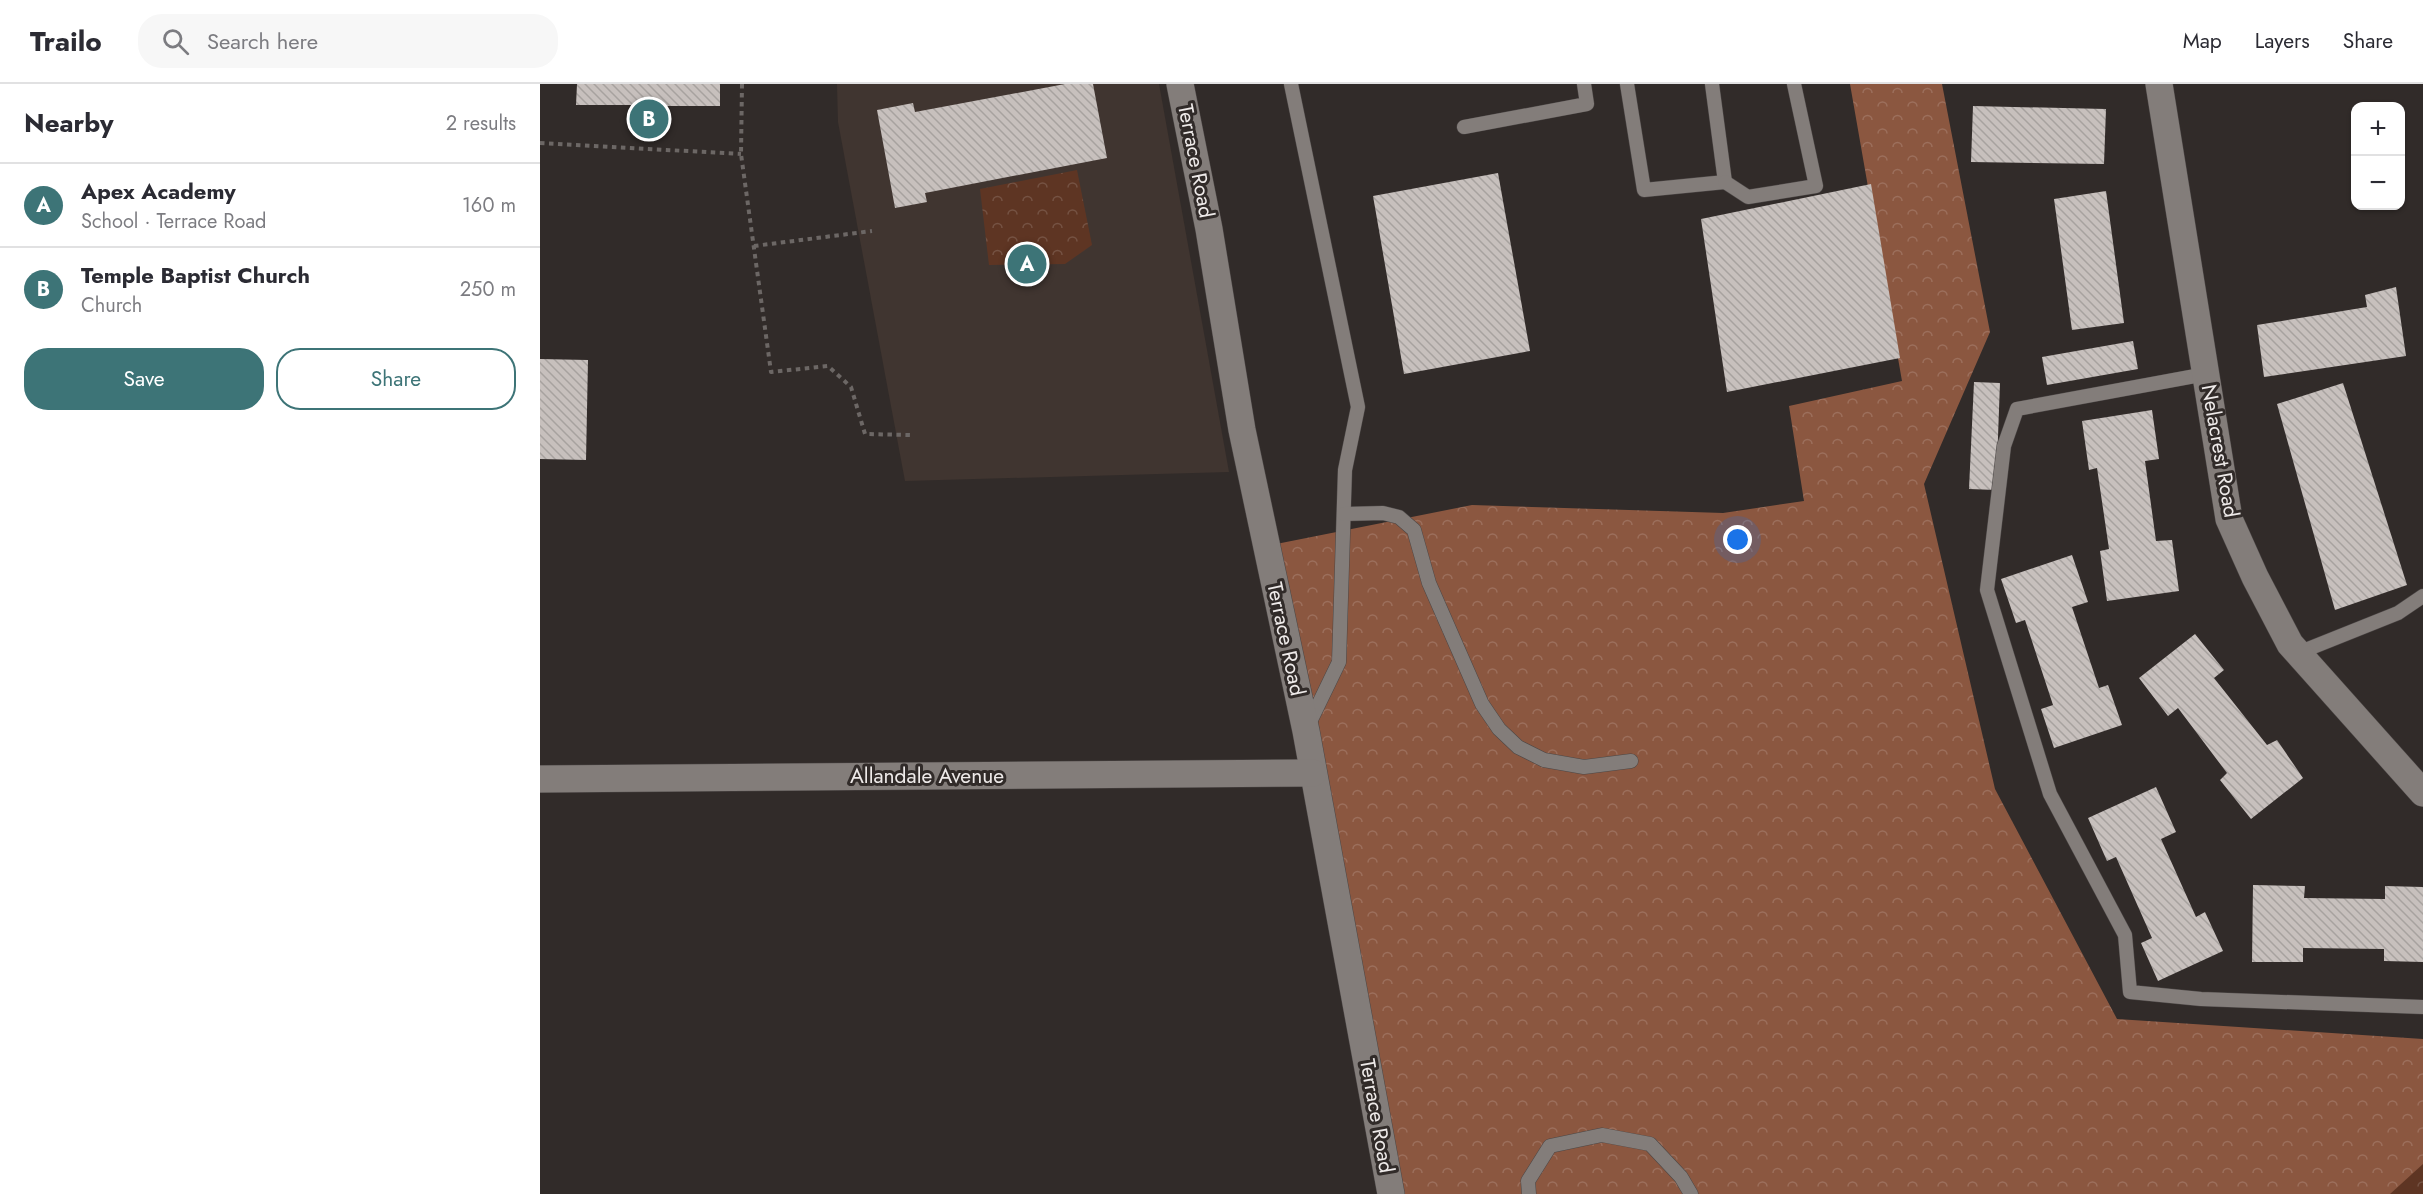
<!DOCTYPE html>
<meta charset="utf-8">
<style>
body{margin:0;font-family:Jost,sans-serif;background:#f7f7f7;color:#2b2b33}
.controls{position:absolute;right:18px;top:18px;display:grid;overflow:hidden;border-radius:12px;box-shadow:0 2px 4px #0004}
.controls button{width:54px;height:54px;display:grid;place-items:center;padding:0;border:0;border-bottom:2px solid #e1e1e2;background:#fff;color:#2b2b33;font:30px sans-serif}
.you{position:absolute;left:1198px;top:456px;width:21px;height:21px;margin:-15px;border:4px solid #fff;border-radius:50%;background:#1a73e8;box-shadow:0 0 0 9px #1a73e833}
.badge{display:grid;place-items:center;width:39px;height:39px;border-radius:50%;background:#3d7477;color:#fff;font-size:20px;font-weight:700}
.pin{position:absolute;translate:-50% -50%;border:3px solid #fff;box-shadow:0 2px 6px #0006}
.list{margin:0;padding:0;list-style:none}
h2{display:flex;justify-content:space-between;align-items:center;height:78px;margin:0;padding:0 24px;font-size:26px}
h2 small{font-size:20px;font-weight:400;color:#7c7c81}
.list li{display:grid;grid-template-columns:39px 1fr auto;gap:18px;align-items:center;box-sizing:border-box;height:84px;padding:0 24px;border-top:2px solid #e1e1e2}
.list b{display:block;font-size:22px;white-space:nowrap}
.list p{margin:0;font-size:20px;white-space:nowrap;color:#7c7c81}
.list em{font-size:20px;font-style:normal;color:#7c7c81}
.actions{display:flex;gap:12px;padding:18px 24px}
.actions a{flex:1;padding:14px 0;border:2px solid #3d7477;border-radius:24px;text-align:center;font-size:21px;color:#3d7477}
.actions .main{background:#3d7477;color:#fff}
.icon{flex:none;width:33px;height:33px;fill:none;stroke:currentColor;stroke-width:2;stroke-linecap:round;stroke-linejoin:round}
.map{position:relative;flex:none;width:1883px;height:1110px;overflow:hidden}
header{display:flex;align-items:center;gap:36px;box-sizing:border-box;height:84px;padding:0 30px;background:#fff;border-bottom:2px solid #e1e1e2}
header strong{font-size:28px}
nav{display:flex;gap:33px;margin-inline-start:auto;font-size:21px}
.search{width:420px;height:54px;background:#f7f7f7;display:flex;align-items:center;gap:15px;box-sizing:border-box;padding:0 21px;border-radius:24px;color:#7c7c81;font-size:22px}
main{display:flex}
aside{flex:1;background:#fff}
.map>svg:first-child{display:block}
.built{fill:#403530}
.forest{fill:url(#forest-crowns)}
.park{fill:url(#park-crowns)}
.building{fill:url(#building-back-hatch)}
.lines{fill:none;stroke-linecap:round;stroke-linejoin:round}
.service-casing{stroke:#4c4746;stroke-width:15}
.minor-casing{stroke:#4c4746;stroke-width:28}
.path{stroke:#6c6765;stroke-width:4;stroke-dasharray:4.5 4.5;stroke-linecap:butt}
.service{stroke:#837d7a;stroke-width:14}
.minor{stroke:#837d7a;stroke-width:27}
.labels{text-anchor:middle;dominant-baseline:central;stroke-width:6;stroke-linejoin:round;paint-order:stroke}
.street-label{font-size:21px;fill:#eeeae9;stroke:#312b29}
</style>
<header>
<strong>Trailo</strong>
<div class="search"><svg class="icon" aria-label="search" viewBox="0 0 24 24"><circle cx="10" cy="10" r="6"/><path d="M15 15l6 6"/></svg>Search here</div>
<nav><a>Map</a><a>Layers</a><a>Share</a></nav>
</header>
<main>
<aside>
<h2>Nearby<small>2 results</small></h2>
<ul class="list">
<li><span class="badge">A</span><div><b>Apex Academy</b><p>School · Terrace Road</p></div><em>160 m</em></li>
<li><span class="badge">B</span><div><b>Temple Baptist Church</b><p>Church</p></div><em>250 m</em></li>
</ul>
<div class="actions"><a class="main">Save</a><a>Share</a></div>
</aside>
<div class="map">
<svg width="1883" height="1110" viewBox="0 0 1883 1110">
<defs>
<pattern id="forest-crowns" width="20" height="18" patternUnits="userSpaceOnUse" patternTransform="scale(1.5)"><rect width="20" height="18" fill="#8b5740"/><path d="M2 6a3 3 0 1 1 6 0M12 15a3 3 0 1 1 6 0" fill="none" stroke="#9c6f5c"/></pattern>
<pattern id="park-crowns" width="20" height="18" patternUnits="userSpaceOnUse" patternTransform="scale(1.5)"><rect width="20" height="18" fill="#5e3523"/><path d="M2 6a3 3 0 1 1 6 0M12 15a3 3 0 1 1 6 0" fill="none" stroke="#755243"/></pattern>
<pattern id="building-back-hatch" width="6" height="6" patternUnits="userSpaceOnUse" patternTransform="scale(1.5)"><rect width="6" height="6" fill="#c7c0bd"/><path d="M-1 5l2 2M0 0l6 6M5-1l2 2" fill="none" stroke="#a7a29f"/></pattern>
</defs>
<rect width="100%" height="100%" fill="#312b29"/>
<path class="built" d="M297,0H619L689,388L365,397L298,38Z"/>
<path class="forest" d="M1310,0H1402L1450,248L1384,400L1455,705L1577,935L1883,955V1110H851L726,462L932,421L1183,429L1264,417L1249,322L1362,297Z"/>
<g class="park">
<path d="M537,86L552,161L525,180L449,181L440,105Z"/>
<path d="M1883,1080V1110H1850Z"/>
</g>
<g class="building">
<path d="M37,0H180V22H126V49H91V21H36Z"/>
<path d="M525,0H553L567,74L385,109L387,118L355,124L337,26L373,19L375,28Z"/>
<path d="M1433,22L1566,25L1564,80L1431,78Z"/>
<path d="M958,89L990,267L864,290L833,112Z"/>
<path d="M1331,100L1360,274L1187,308L1161,135Z"/>
<path d="M1566,107L1584,239L1532,246L1514,115Z"/>
<path d="M1856,203L1866,272L1724,293L1717,241L1827,223L1825,211Z"/>
<path d="M1593,257L1598,285L1507,301L1502,273Z"/>
<path d="M0,275L48,276L46,376L0,375Z"/>
<path d="M1434,298L1460,299L1456,406L1429,405Z"/>
<path d="M1803,299L1867,501L1795,526L1737,320Z"/>
<path d="M1612,326L1619,375L1605,377L1616,457L1632,456L1639,507L1567,517L1560,467L1569,465L1557,384L1549,386L1542,337Z"/>
<path d="M1532,471L1548,518L1532,523L1559,604L1568,601L1582,641L1514,664L1501,625L1513,621L1485,536L1476,539L1461,495Z"/>
<path d="M1655,550L1684,586L1674,594L1727,661L1737,656L1763,694L1711,735L1680,696L1687,689L1638,624L1628,632L1599,594Z"/>
<path d="M1616,703L1636,748L1621,755L1656,833L1665,828L1683,867L1618,897L1601,859L1612,854L1576,773L1567,777L1548,734Z"/>
<path d="M1713,801L1765,802L1764,814L1845,815V802L1883,803V878L1844,877V865L1763,864V878H1712Z"/>
</g>
<g class="lines">
<defs>
<g id="service">
<path d="M751,0L818,323L805,386L799,578L768,642"/>
<path d="M1087,0L1104,106L1185,98L1172,0"/>
<path d="M924,43L1047,20L1044,0"/>
<path d="M1185,98L1208,113L1276,102L1254,0"/>
<path d="M1666,290L1477,325L1464,362L1447,506L1510,710L1585,851L1590,908L1661,915L1883,923"/>
<path d="M804,430L843,429L859,433L874,446L889,499L942,620L959,645L978,663L1004,676L1044,683L1091,677"/>
<path d="M1758,569L1858,529L1883,512"/>
<path d="M989,1110L988,1097L1010,1062L1062,1051L1110,1060L1141,1093L1151,1110"/>
</g>
<g id="minor">
<path d="M640,0L669,145L702,346L766,647L851,1110"/>
<path d="M1619,0L1689,435L1715,493L1750,560L1883,709"/>
<path d="M0,695L773,689"/>
</g>
</defs>
<use href="#service" class="service-casing"/>
<use href="#minor" class="minor-casing"/>
<g class="path">
<path d="M202,0L201,70L231,288L288,282L311,303L325,350L371,351"/>
<path d="M0,59L201,70"/>
<path d="M214,162L332,147"/>
</g>
<use href="#service" class="service"/>
<use href="#minor" class="minor"/>
</g>
<g class="labels">
<g class="street-label">
<text transform="translate(656 77) rotate(79)">Terrace Road</text>
<text transform="translate(1680 367) rotate(80)">Nelacrest Road</text>
<text transform="translate(746 555) rotate(78)">Terrace Road</text>
<text x="387" y="692">Allandale Avenue</text>
<text transform="translate(837 1032) rotate(80)">Terrace Road</text>
</g>
</g>
</svg>
<div class="controls">
<button>+</button>
<button>−</button>
</div>
<div class="you"></div>
<div class="pin badge" style="left:487px;top:180px">A</div>
<div class="pin badge" style="left:109px;top:35px">B</div>
</div>
</main>
